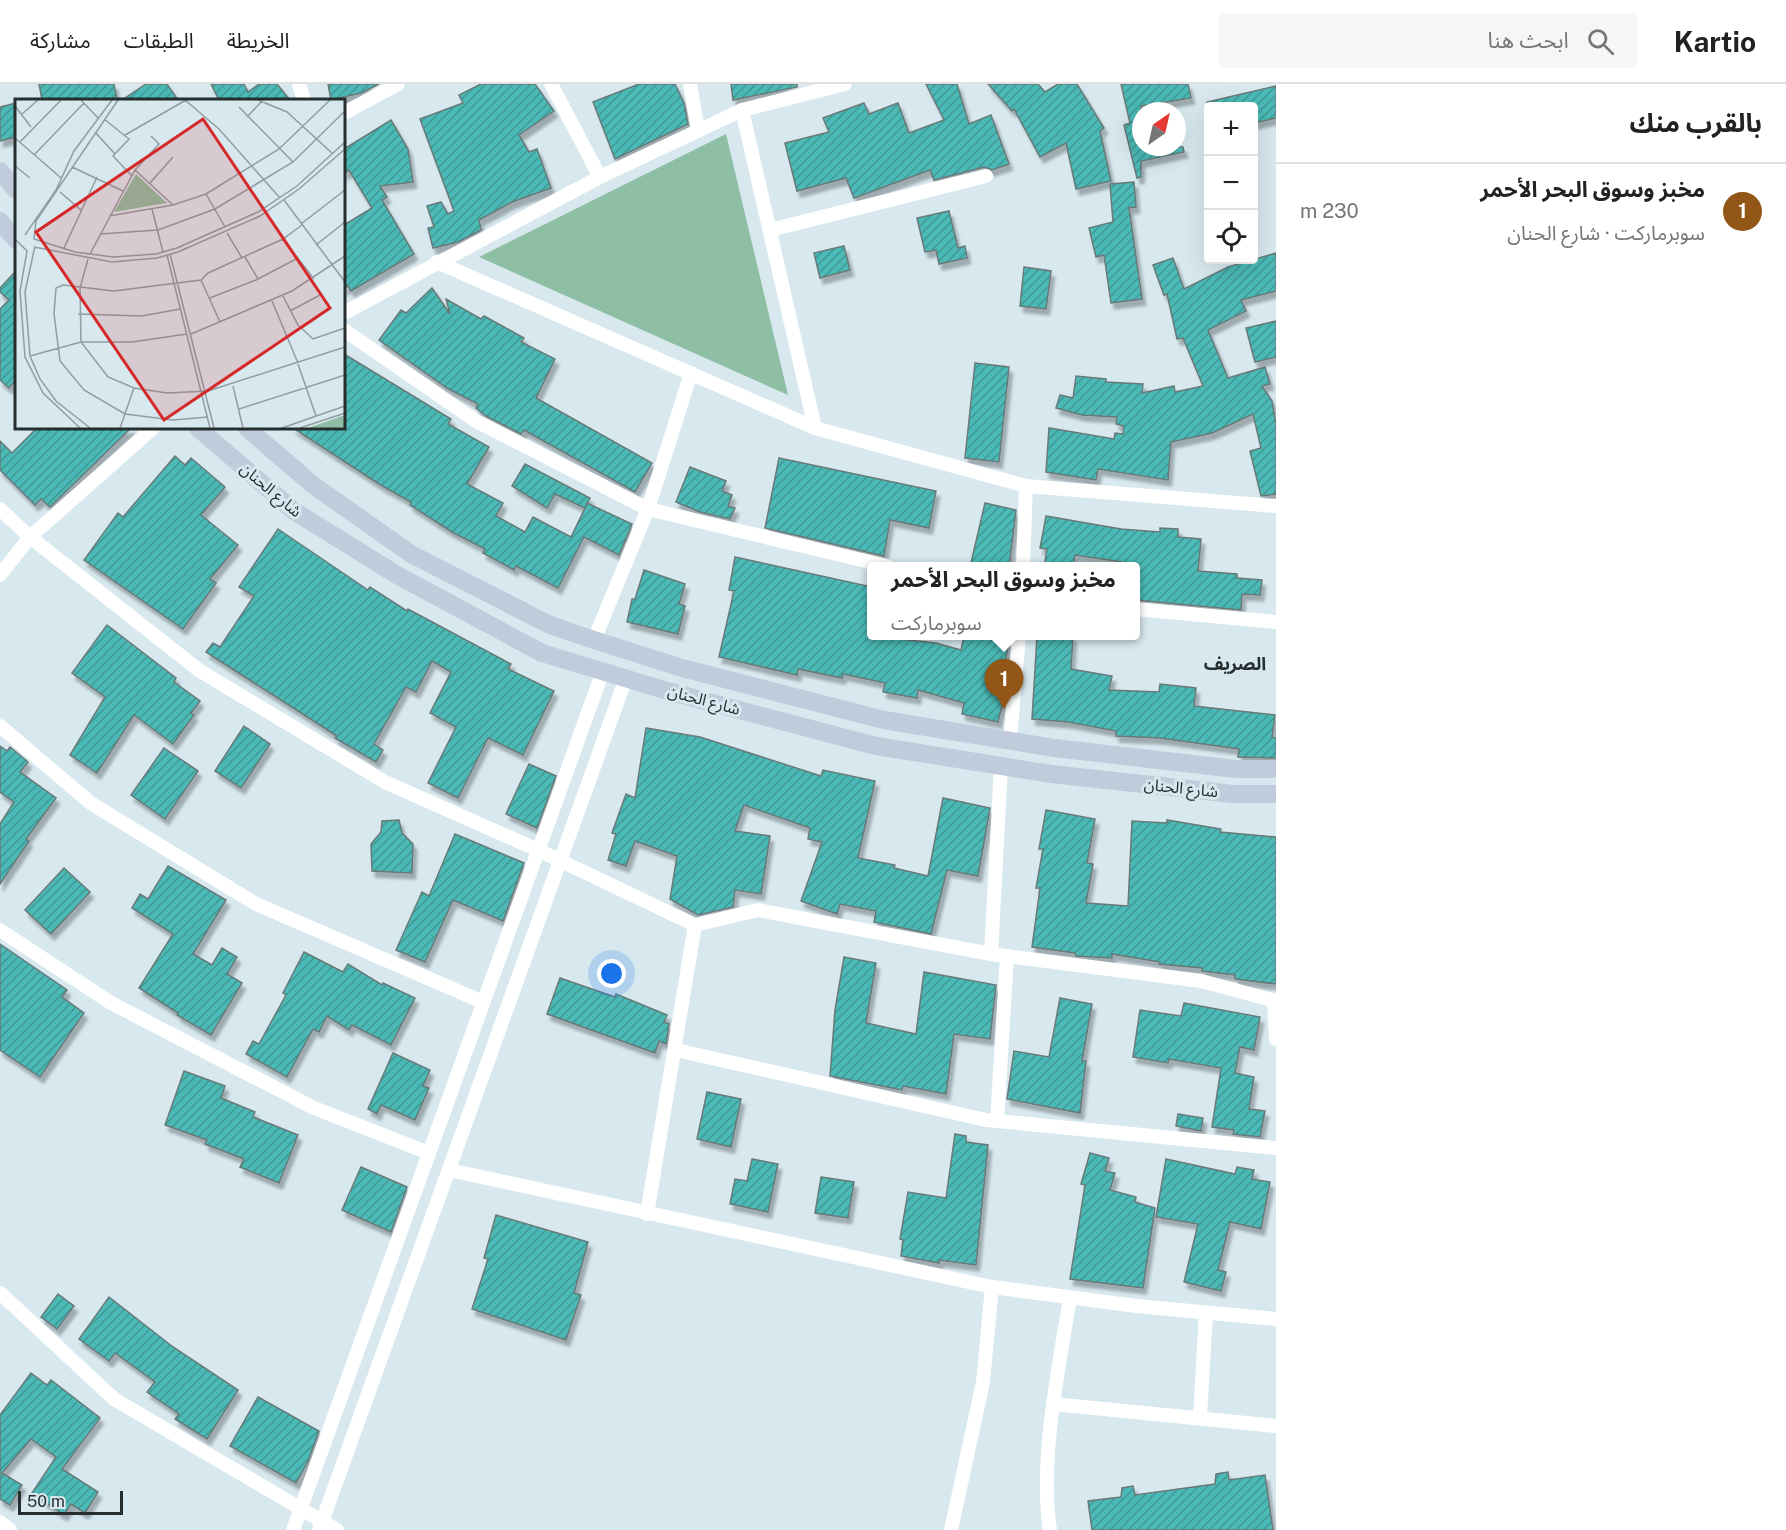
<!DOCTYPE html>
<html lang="ar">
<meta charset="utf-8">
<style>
body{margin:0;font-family:"Public Sans","Noto Sans Arabic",sans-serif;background:#f6f6f6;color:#222;direction:rtl}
.controls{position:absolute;right:18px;top:18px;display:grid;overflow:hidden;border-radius:6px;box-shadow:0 6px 24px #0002}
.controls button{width:54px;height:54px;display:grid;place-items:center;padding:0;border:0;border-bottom:2px solid #e0e0e0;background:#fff;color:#222;font:30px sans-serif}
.compass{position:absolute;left:1132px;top:18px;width:54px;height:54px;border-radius:50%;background:#fff;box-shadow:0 6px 24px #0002;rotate:34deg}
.scale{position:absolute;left:18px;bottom:15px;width:105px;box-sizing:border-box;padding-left:6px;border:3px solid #262d2f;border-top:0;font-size:16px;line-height:21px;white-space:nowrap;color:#262d2f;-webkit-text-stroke:4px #d7e8ef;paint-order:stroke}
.you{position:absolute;left:612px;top:890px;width:21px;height:21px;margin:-15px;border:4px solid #fff;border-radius:50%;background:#1a73e8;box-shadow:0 0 0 9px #1a73e833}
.badge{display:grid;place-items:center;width:39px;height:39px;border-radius:50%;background:#925616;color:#fff;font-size:20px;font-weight:700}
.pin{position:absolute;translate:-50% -50px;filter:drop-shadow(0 2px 3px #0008)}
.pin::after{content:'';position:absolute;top:32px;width:21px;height:18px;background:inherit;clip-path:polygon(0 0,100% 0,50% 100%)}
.popup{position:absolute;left:867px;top:478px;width:273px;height:78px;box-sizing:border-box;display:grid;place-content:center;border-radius:6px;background:#fff;filter:drop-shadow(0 2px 4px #0005);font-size:20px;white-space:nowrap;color:#767676}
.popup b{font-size:22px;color:#222}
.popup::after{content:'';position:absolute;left:50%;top:100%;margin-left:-12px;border:12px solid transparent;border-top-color:#fff}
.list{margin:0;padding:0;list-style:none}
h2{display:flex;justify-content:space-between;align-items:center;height:78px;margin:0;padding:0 24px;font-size:26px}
h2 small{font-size:20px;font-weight:400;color:#767676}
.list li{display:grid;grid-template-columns:39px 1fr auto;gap:18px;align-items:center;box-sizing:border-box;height:96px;padding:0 24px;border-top:2px solid #e0e0e0}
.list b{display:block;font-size:22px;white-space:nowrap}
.list p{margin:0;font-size:20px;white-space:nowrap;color:#767676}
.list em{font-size:20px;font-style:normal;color:#767676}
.icon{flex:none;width:33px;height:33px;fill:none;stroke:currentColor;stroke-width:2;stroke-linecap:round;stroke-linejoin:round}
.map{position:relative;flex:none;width:1276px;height:1446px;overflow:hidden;direction:ltr}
header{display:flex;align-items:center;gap:36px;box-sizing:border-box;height:84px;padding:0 30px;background:#fff;border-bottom:2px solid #e0e0e0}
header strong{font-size:28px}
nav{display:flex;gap:33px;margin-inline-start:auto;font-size:21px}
.search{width:420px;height:54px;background:#f6f6f6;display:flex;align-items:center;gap:15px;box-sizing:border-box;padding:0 21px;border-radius:6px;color:#767676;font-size:22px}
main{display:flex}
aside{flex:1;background:#fff}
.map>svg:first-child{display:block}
.park{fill:#8ebea3}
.building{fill:url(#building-hatch);stroke:#687978;stroke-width:1.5;filter:url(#shadow)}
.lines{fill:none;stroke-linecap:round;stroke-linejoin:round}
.street{stroke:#fff;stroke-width:14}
.secondary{stroke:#c0cbdb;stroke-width:18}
.labels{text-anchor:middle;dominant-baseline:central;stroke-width:6;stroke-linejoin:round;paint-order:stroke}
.street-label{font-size:16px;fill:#262d2f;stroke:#d7e8ef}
.neighbourhood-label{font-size:18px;font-weight:bold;fill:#262d2f;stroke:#d7e8ef}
.inset-road{fill:none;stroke:#909da2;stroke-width:1.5}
.view{fill:#d62828;fill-opacity:0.15;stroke:#d62828;stroke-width:3}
.inset-edge{fill:none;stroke:#262d2f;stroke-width:3}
</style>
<header>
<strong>Kartio</strong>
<div class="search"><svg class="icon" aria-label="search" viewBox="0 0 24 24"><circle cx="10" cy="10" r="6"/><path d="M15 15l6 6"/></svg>ابحث هنا</div>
<nav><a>الخريطة</a><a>الطبقات</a><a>مشاركة</a></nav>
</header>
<main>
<aside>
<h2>بالقرب منك<small></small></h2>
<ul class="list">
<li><span class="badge">1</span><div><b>مخبز وسوق البحر الأحمر</b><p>سوبرماركت · شارع الحنان</p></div><em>230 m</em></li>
</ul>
</aside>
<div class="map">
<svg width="1276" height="1446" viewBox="0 0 1276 1446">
<defs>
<pattern id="building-hatch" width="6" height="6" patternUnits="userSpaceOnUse" patternTransform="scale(1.5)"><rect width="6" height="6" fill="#4cbab6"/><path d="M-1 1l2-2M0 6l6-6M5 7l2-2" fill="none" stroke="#3f9894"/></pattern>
<filter id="shadow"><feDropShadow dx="3.5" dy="6" stdDeviation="1.5" flood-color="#0004"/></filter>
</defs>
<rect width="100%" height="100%" fill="#d7e8ef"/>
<path class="park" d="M726,50L788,311L479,173Z"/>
<g class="building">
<path d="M39,0H114L117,16H42Z"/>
<path d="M146,0H167L178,16H122Z"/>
<path d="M211,0H244L248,8L259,0H277L290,16H219Z"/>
<path d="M328,0H379L361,9L331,16Z"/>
<path d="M481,0H535L554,27L519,51L529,68L537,65L551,104L512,118L479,136L481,146L458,158L433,164L428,144L434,143L427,122L441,118L448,130L454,127L420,35L463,19L459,11Z"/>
<path d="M639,0H675L684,19L688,40L615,75L593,18Z"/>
<path d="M731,0H797V3L733,16Z"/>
<path d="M926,0H957L969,40L991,31L1009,80L992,86L984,83L934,96L930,86L854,114L846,94L797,107L785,59L829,48L823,34L864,19L869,30L898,19L909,49L944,36Z"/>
<path d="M988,0H1038L1045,8L1058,0H1077L1104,44L1100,47L1111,97L1076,105L1066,59L1040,73L1014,25L1012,27Z"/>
<path d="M1121,0H1188L1191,14L1141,22V63H1183L1184,68L1141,77V93L1137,94L1124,41L1130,39Z"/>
<path d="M1276,2V34L1254,39V22H1208L1207,18Z"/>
<path d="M16,19V53L0,57V23Z"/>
<path d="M391,36L408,65L413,98L380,102L387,113L382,116L414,170L351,207L348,202L344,205V141L372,124L349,86L344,90V65Z"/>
<path d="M1134,98L1136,123L1129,124L1142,215L1111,219L1104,171L1096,173L1089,144L1113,138L1110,100Z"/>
<path d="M949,127L958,164L965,162L967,174L939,180L936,166L925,168L917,134Z"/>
<path d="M844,162L850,186L820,194L814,169Z"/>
<path d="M1276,169V207L1241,216L1246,227L1208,246L1228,294L1265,283L1270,300L1262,302L1272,317L1276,340V410L1261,412L1250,367L1261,364L1253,330L1212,349L1171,358L1168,396L1098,385L1096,396L1046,388L1049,344L1114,355L1115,349L1123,350L1124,342L1116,340L1117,333L1082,331L1056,324L1060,311L1073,314L1076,292L1106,295V298L1143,300L1142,309L1174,302L1175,308L1203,302L1183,254L1177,255L1167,210L1164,211L1153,181L1173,174L1184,205L1228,183Z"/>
<path d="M1024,183L1051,187L1046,225L1020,222Z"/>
<path d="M16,187V296L9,304L0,296V225L9,216L0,208V204Z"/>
<path d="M432,204L450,230L446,215L481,235L484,232L524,254L521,258L555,275L536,314L652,379L635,408L524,346L521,350L486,332L476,324L478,320L447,304L379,256L401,226L406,229Z"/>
<path d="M1276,237V273L1255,278L1246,244Z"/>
<path d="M344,270L451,335L448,340L489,363L467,400L503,419L496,432L525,448L533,433L571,453L585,424L555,410L547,424L512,402L525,380L590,414L586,422L587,419L632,440L619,471L584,453L558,504L516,482L514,486L483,469L485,465L452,448L410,421L411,418L379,400L293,344H344Z"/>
<path d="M975,279L1009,283L999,378L965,374Z"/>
<path d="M37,344H131L50,423L41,415L35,421L0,386V357L12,369Z"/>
<path d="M175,372L185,381L191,374L225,403L201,431L238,461L210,495L216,499L183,545L84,476L118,429L123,433Z"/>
<path d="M779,374L936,407L929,444L890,436L884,472L765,444Z"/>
<path d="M690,383L726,397L722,407L732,411L728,422L735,424L730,435L700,428L676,418Z"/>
<path d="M985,419L1016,426L1009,483H970Z"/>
<path d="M1046,432L1121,445L1160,448V444L1178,445V453L1201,455L1198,487L1237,490V494L1262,496L1260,511L1242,510L1241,526L1136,516V483H1122V478L1075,471L1073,483H1044L1047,465L1040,464Z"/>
<path d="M278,445L368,506L370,503L407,527L408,525L511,580L508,585L554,607L523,671L488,654L458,714L428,699L456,643L430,629L451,588L432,577L416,608L406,603L374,660L383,666L376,678L335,654L337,652L206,568L213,559L220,563L254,512L239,503Z"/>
<path d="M735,473L872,503V552L936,559L961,566L964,552H1010L1000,607L1005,609L998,638L962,630L964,619L918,606L917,614L883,608L885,599L843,590L842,594L798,585L797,591L719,573L734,507L729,506Z"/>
<path d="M644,486L685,500L679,520L685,522L678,550L627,538L632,515H635Z"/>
<path d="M107,541L176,594L174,598L200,617L191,629L194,631L173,660L134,631L97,689L70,671L105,613L72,589Z"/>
<path d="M1037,552H1073L1071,585L1112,592L1109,606L1159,608L1160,600L1196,604L1194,622L1275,631L1272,653L1276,654V674L1238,673L1239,665L1160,654L1116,652V647L1068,638L1032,635Z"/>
<path d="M244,642L270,660L241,704L215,687Z"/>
<path d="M646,644L700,653L821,692L823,686L875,697L858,774L895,781L894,784L928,792L943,714L990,724L978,792L947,786L931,850L874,838L876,827L840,820L837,830L801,817L822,758L808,755L810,744L744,721L735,747L770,752L761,810L735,806L733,823L698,831L670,815L677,772L635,757L626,782L608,776L616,750L612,749L626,710L635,714Z"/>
<path d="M0,662L7,667L10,663L28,678L20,688L56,714L26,755L29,757L0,800V740L14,718L0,708Z"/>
<path d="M164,664L198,687L165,735L131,711Z"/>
<path d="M529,680L556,692L537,744L506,730Z"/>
<path d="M1046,726L1095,735L1087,779L1093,780L1086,819L1128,822L1132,737L1167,739V736L1221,745L1220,748L1276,753V900L1235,895V891L1202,887V884L1159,880L1160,878L1112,870V874L1076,872L1075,869L1032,863L1040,804H1036L1043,765H1039Z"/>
<path d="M399,736L402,749L413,760L412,789L372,787L371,760L381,748L382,737Z"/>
<path d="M455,750L524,779L503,837L453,816L425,878L396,866L422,808L429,812Z"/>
<path d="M168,782L226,816L193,870L212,881L222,864L237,873L227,890L242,899L211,951L177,931L178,929L139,904L173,850L132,824L140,810L148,815Z"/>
<path d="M64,784L90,808L51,850L25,826Z"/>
<path d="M0,860L67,906L62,913L84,929L40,993L0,966Z"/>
<path d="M304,868L343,888L348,880L382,901L383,899L415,914L391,961L352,941L349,946L327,932L319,948L313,945L287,993L246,970L253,957L259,960L286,911L283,909Z"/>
<path d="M844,873L876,879L866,939L916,950L924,888L996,901L990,955L954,950L946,1010L903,1002L902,1006L830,992L835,926Z"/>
<path d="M560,894L615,913L616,910L667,931L664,938L669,940L666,960L659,957L655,969L547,930Z"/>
<path d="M1060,914L1092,920L1082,977H1086L1080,1029L1007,1015L1014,967L1049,973Z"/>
<path d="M1184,919L1260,933L1254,966L1240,963L1235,989L1254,993L1249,1025L1265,1027L1260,1053L1233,1050L1234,1046L1212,1043L1221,984L1169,975L1168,979L1133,973L1140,926L1181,932Z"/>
<path d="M393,969L430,986L423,1002L429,1004L415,1036L381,1021L377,1030L368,1025Z"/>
<path d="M184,987L225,1002L221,1014L255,1028L253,1033L298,1051L279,1099L240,1083L244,1075L205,1060L207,1056L165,1041Z"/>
<path d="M707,1008L741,1015L731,1063L697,1055Z"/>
<path d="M1178,1030L1203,1034L1201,1047L1176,1042Z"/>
<path d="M955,1050L966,1052V1058L988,1061L976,1181L939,1176V1179L901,1172L903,1156L900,1155L908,1108L946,1114Z"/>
<path d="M1090,1069L1109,1074L1105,1087L1115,1089L1110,1106L1136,1113L1135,1118L1155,1124L1143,1204L1070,1195L1085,1101L1081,1100Z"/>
<path d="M752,1075L778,1080L768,1128L730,1120L735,1095L747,1097Z"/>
<path d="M1166,1075L1235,1090L1237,1083L1254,1086L1252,1095L1270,1098L1261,1145L1230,1138L1218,1186L1226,1188L1221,1207L1184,1198L1198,1140L1156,1133Z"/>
<path d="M361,1083L407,1103L391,1148L342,1126Z"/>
<path d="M821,1093L854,1098L848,1134L815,1129Z"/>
<path d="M496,1131L588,1158L574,1209L581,1211L566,1256L472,1225L488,1175L484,1174Z"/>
<path d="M58,1210L74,1222L57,1245L41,1233Z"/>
<path d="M109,1213L173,1263L238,1306L207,1355L175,1335L179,1330L147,1308L155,1298L115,1269L109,1277L79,1255Z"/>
<path d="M31,1289L47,1301L51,1296L100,1334L62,1385L98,1408L85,1429L71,1420L64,1431L32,1409L56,1373L31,1355L2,1389L22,1401L10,1421L0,1415V1331Z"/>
<path d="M258,1313L319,1347L308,1377L296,1399L230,1362Z"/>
<path d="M1228,1388L1229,1396L1265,1391L1273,1446H1092L1088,1417L1121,1413L1122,1404L1133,1402L1135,1411L1215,1400L1216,1390Z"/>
</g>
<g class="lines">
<g class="street">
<path d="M299,0L304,16"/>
<path d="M551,0L600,93"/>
<path d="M690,0L698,47"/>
<path d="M742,26L815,344"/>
<path d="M344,29L398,0"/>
<path d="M770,146L986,92"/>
<path d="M437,178L815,344L1026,402L1276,422"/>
<path d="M344,229L600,93L742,26L845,0"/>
<path d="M344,246L476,337L648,425L887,482"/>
<path d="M0,425L30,453L200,587L385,698L538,766L695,841L758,826L991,870L1201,897L1276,917"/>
<path d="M1023,482L1026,402"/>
<path d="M0,491L30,453L153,344"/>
<path d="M1136,525L1276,538"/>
<path d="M594,556L648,425L691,289"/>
<path d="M0,642L92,720L256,820L483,918"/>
<path d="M1010,656L1019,552"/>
<path d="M0,846L111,919L314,1024L429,1069"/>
<path d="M991,870L1001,682"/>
<path d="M1274,917L1276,955"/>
<path d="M676,966L986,1036L1276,1064"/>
<path d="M997,1037L1007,872"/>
<path d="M449,1086L992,1203L1136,1222L1276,1235"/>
<path d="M647,1130L695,841"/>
<path d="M0,1209L114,1315L337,1446"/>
<path d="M1053,1320L1276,1342"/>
<path d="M1200,1333L1206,1229"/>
<path d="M0,1438L10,1446"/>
<path d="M293,1446L603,587"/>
<path d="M319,1446L626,594"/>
<path d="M951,1446L983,1298L992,1203"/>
<path d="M1050,1446C1039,1377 1059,1283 1070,1214"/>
</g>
<g class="secondary">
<path d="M0,87L16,106"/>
<path d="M0,137L16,156"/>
<path d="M198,344L294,427L397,491L542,569L671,608L876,662L1051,690L1233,710H1276"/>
<path d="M247,344L313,401L411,470L550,541L594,556L682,584L884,636L1054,664L1236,685H1276"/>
</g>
</g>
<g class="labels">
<g class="street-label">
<text transform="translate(271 406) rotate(40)">شارع الحنان</text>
<text transform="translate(704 616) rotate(15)">شارع الحنان</text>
<text transform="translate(1181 704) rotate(6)">شارع الحنان</text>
</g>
<g class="neighbourhood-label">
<text x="1235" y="579">الصريف</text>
</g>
</g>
<g transform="translate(15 15)">
<rect width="330" height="330" fill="#d7e8ef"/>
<path d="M330,316V329H293Z" fill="#8ebea3"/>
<path d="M121,75L152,104L99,113Z" fill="#8ebea3"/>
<path class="inset-road" d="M66,1L83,19M103,1L21,122L19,140L60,153L98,158L141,155L162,149L243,113L282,87L330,43M170,1L204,30L265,99M243,1L272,13L318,55M0,7L16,28M224,8L278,63M7,15L23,1M232,18L248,1M89,20L114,40L98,57L117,77M80,33L100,55M110,36L171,1M0,39L46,79M5,43L46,1M19,56L69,4M0,67L15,79M57,68L108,92M120,71L158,106M135,84L158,58M45,93L66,111M191,95L210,128M269,101L330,183M137,110L148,153M94,117L158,106L191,95L264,50L315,1M286,125L330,91M212,134L227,159M85,135L143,131L200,110L278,63L330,12M10,136L41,91L59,52L97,1M0,140L12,152L5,192L10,258L28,294L65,329M268,140L299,180M301,146L330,123M20,147L10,193L15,257L25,280L41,302L75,329M19,148L97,163L142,159L163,153L245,117L284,90L330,50M49,149L82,78M75,155L120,71L144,45L136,37M155,155L199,329M152,156L195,329M230,158L243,180M73,160L65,189L66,243L93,278L119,289L152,294L193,292L330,248M186,181L205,223M268,197L283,226L298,240L330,229M195,199L241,181L283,159M257,202L283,264M275,212L307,195M63,215L127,217L165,210M176,235L277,192L330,157M15,257L66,243H117L172,235M283,265L301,317M218,287L228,329M224,310L330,276M193,318L158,321L110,315L69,291L45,262L39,215L41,189L48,186L99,192L186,181L193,174L268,140L287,126M105,329L119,289M267,329L330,307M285,329L330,314"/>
<path class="view" d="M188,20L315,209L149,321L21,133Z"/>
<rect width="330" height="330" class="inset-edge"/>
</g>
</svg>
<div class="controls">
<button>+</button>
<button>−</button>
<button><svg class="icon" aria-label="locate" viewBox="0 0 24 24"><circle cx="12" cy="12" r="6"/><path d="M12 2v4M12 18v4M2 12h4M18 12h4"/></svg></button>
</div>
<svg class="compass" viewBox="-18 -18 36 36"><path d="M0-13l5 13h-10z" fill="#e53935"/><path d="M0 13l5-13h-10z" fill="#767676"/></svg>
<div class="scale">50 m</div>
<div class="you"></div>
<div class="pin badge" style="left:1004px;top:625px">1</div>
<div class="popup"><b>مخبز وسوق البحر الأحمر</b>سوبرماركت</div>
</div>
</main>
